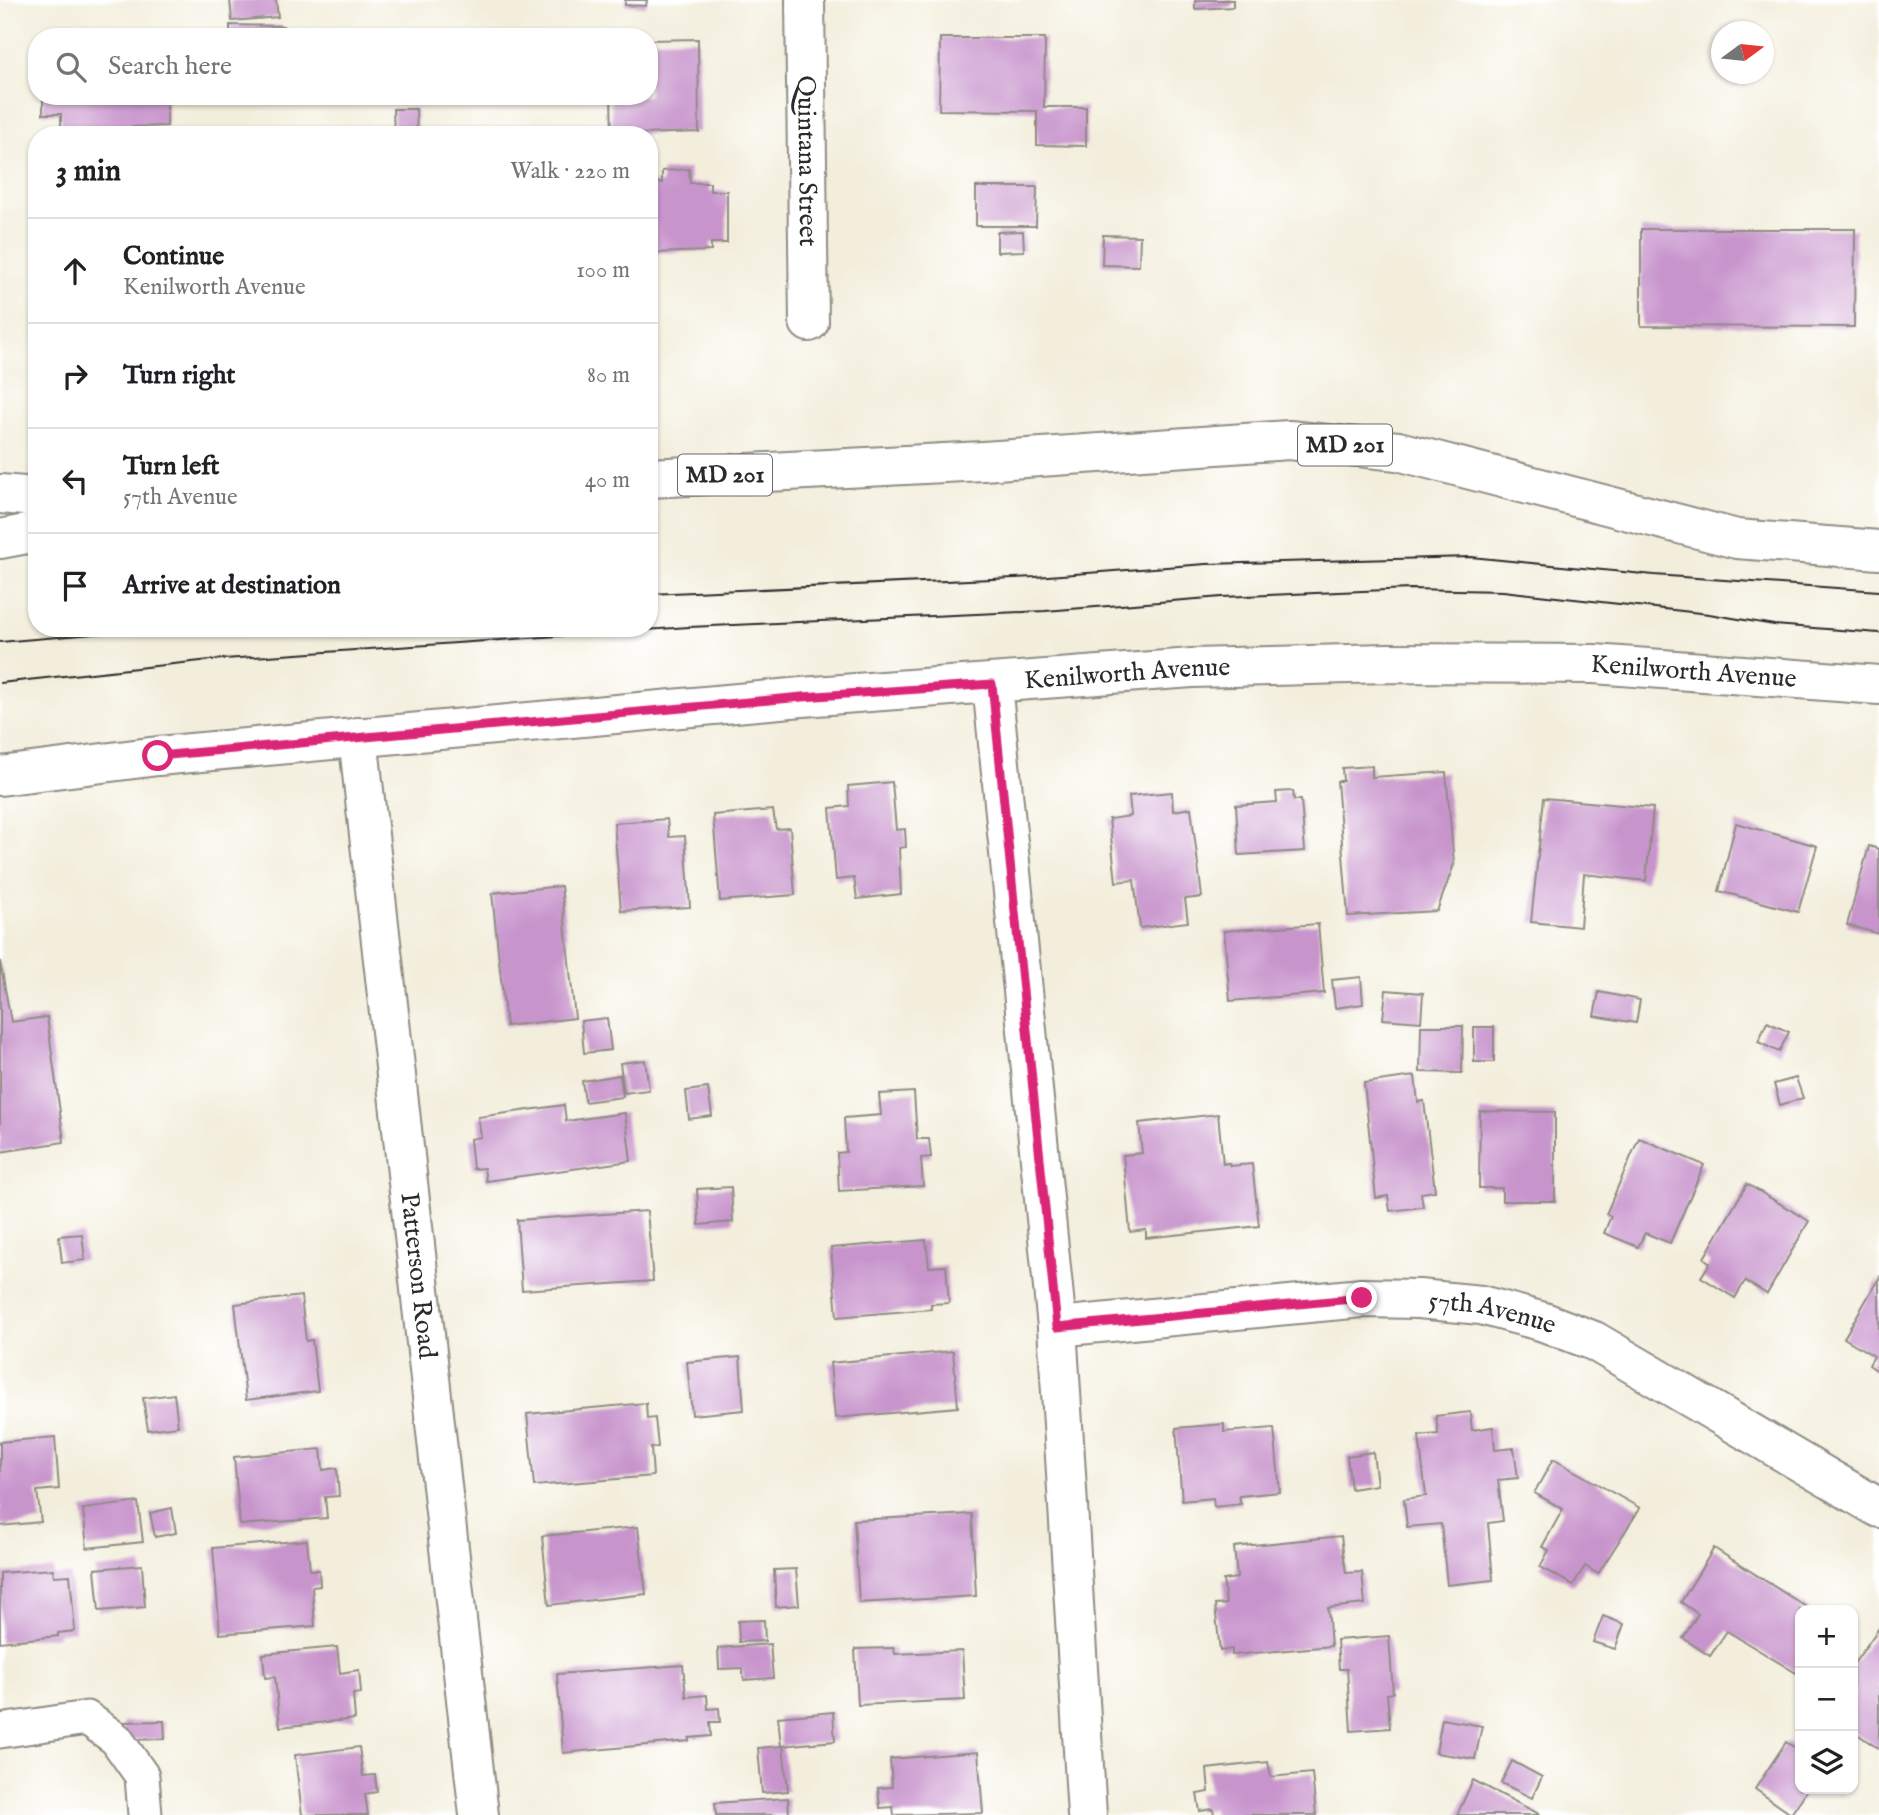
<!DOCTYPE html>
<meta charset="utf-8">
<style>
body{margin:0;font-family:"IM FELL English",serif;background:#f6f6f6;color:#202124}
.controls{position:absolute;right:21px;bottom:21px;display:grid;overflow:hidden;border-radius:14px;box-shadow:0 2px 5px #0004}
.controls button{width:63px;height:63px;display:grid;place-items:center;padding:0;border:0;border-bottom:2px solid #e0e0e0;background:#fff;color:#202124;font:35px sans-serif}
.compass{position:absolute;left:1711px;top:21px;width:63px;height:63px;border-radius:50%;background:#fff;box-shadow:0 2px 5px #0004;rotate:75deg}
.stop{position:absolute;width:21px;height:21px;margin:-16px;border:5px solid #db2777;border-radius:50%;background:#fff}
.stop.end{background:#db2777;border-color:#fff;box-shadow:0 2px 7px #0008}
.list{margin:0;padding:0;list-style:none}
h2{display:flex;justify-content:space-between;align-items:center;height:91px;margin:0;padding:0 28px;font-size:30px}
h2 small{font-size:23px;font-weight:400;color:#757577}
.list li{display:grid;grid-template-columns:46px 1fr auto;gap:21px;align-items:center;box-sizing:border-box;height:105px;padding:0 28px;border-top:2px solid #e0e0e0}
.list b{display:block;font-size:26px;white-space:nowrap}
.list p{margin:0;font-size:23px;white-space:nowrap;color:#757577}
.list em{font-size:23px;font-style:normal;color:#757577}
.icon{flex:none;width:38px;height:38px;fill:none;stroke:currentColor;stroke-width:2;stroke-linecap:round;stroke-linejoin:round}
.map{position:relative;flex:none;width:1879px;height:1815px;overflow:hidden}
.search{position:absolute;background:#fff;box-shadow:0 2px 5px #0004;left:28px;top:28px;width:630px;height:77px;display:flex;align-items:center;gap:18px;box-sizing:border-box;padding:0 24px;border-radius:28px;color:#757577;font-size:26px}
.panel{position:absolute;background:#fff;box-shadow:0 2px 5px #0004;left:28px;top:126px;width:630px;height:511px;border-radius:28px}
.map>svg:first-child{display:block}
.building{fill:#c894cc}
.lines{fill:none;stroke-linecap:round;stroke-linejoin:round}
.service-casing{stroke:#8f8c84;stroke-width:37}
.minor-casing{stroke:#8f8c84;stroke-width:42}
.primary-casing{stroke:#8f8c84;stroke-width:42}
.service{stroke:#fff;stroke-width:33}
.minor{stroke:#fff;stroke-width:38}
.primary{stroke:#fff;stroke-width:38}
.tram{stroke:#2b2b2b;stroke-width:2}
.route{stroke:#db2777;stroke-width:9}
.labels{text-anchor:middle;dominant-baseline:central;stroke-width:7;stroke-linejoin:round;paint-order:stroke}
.shield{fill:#fff;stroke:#6b6b6b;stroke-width:2}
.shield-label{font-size:24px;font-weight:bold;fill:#2b2b2b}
.street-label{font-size:26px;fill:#2b2b2b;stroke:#fff}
</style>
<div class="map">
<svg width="1879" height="1815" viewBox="0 0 1879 1815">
<rect width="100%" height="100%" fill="#fff"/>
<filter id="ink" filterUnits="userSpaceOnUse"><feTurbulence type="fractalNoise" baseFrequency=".0143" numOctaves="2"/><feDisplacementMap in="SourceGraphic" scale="14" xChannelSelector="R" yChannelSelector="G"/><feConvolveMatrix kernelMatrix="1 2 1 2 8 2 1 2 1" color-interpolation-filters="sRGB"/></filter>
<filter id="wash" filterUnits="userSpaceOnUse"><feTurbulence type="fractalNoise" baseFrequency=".00686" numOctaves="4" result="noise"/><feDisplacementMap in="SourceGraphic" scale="28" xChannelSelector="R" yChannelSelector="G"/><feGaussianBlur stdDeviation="1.57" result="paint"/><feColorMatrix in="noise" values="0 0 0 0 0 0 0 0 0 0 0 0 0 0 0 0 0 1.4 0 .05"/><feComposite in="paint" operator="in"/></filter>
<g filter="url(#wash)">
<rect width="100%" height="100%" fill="#f3eedc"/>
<g id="blocks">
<g class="building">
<path d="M230,0H276L278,17L232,21Z"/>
<path d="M625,0H647L646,6L625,5Z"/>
<path d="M1195,0H1233V7L1195,9Z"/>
<path d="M230,25L283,26V37H230Z"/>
<path d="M940,38H1045L1044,107H1086V146L1037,145V111L939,110Z"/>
<path d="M698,39L699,132L612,135L611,96H649V40Z"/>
<path d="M43,96H167V126L131,127V131H61V114H43Z"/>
<path d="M393,109H416L417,135H394Z"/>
<path d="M689,169L690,183H710V191H727V243H711V251L649,253V183H662V171Z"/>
<path d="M976,187H1037L1036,226H976Z"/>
<path d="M1641,229H1855L1854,327L1641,326Z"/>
<path d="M1023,231L1024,251L997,252V232Z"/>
<path d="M1103,235L1140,236L1139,266L1102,265Z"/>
<path d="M1372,766V777L1446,772L1454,864L1437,911L1348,916L1337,781H1343L1342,768Z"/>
<path d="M892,782L896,830L905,829L906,847L899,848L901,894L857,899L854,878L836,880L830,808L849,806L848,786Z"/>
<path d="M1293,791L1294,800H1301L1305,851L1239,855L1236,805L1277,802L1276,792Z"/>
<path d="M1172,792L1173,811L1191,808L1202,897L1185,899L1188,922L1140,928L1134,880L1116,882L1109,819L1131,816L1129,796Z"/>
<path d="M1544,798L1653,808L1646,881L1584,874L1580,927L1531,922Z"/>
<path d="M773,810L776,829L790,828L795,895L720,901L713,815Z"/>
<path d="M667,819L669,837L685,836L690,907L621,911L614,823Z"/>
<path d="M1736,823L1817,846L1798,912L1719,891Z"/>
<path d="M1869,846L1879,849V934L1847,925Z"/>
<path d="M561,886L575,1018L506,1026L492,893Z"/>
<path d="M1318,924L1324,993L1230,1001L1224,931Z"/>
<path d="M0,961L11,1022L47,1017L64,1142L0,1152Z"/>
<path d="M1361,977L1363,1004L1335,1008L1332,980Z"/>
<path d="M1386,990L1423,993L1421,1022L1383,1019Z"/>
<path d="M1599,992L1640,1000L1636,1023L1594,1016Z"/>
<path d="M607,1018L611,1050L584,1053L581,1021Z"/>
<path d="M1767,1022L1789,1032L1779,1052L1758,1042Z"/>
<path d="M1421,1026H1463L1462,1073L1420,1072Z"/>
<rect x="1474" y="1027" width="20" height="35"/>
<path d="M645,1060L649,1090L624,1093L620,1063Z"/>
<path d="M620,1075L623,1097L585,1102L582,1081Z"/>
<path d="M1415,1076L1418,1102L1424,1101L1435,1191L1421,1193L1423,1207L1390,1211L1388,1196L1376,1198L1364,1083Z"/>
<path d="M1796,1078L1803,1098L1780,1105L1774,1084Z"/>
<path d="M708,1088L712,1116L689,1119L686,1091Z"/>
<path d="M914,1092L917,1139H929L931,1157L921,1158L923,1186L839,1191L837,1153L846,1152L844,1118L881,1115L879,1094Z"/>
<path d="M564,1105L566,1121L625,1113L631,1161L486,1181L484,1168L473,1169L470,1139L481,1137L478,1117Z"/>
<path d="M1480,1111L1555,1112V1201H1502V1188H1479Z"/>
<path d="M1218,1114L1223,1164L1229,1163L1230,1166L1252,1164L1259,1226L1146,1238V1230L1130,1232L1123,1155L1142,1153L1139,1123Z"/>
<path d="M1639,1138L1704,1165L1670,1243L1645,1233L1638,1247L1604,1233L1611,1216L1606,1214Z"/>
<path d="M1747,1184L1809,1221L1767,1294L1745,1281L1735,1298L1701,1277L1710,1263L1704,1258Z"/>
<path d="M731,1187L733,1222L699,1225L697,1189Z"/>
<path d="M647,1211L653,1281L522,1290L517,1220Z"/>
<path d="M82,1234L85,1260L62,1263L59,1236Z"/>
<path d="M926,1240L929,1267L946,1266L949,1303L931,1304V1309L837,1317L831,1248Z"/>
<path d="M1879,1278V1372L1869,1365L1874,1356L1844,1338Z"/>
<path d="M301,1296L306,1341L312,1340L318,1391L246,1400L235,1304Z"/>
<path d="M953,1351L958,1407L835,1418L830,1363Z"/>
<path d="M740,1357L744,1410L692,1415L687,1362Z"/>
<path d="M174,1394L178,1426L148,1430L143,1398Z"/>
<path d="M646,1403L647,1419L655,1418L658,1447L651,1448L653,1476L534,1486L527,1414Z"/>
<path d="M1470,1412L1472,1430L1493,1427L1495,1450L1514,1448L1518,1478L1498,1480L1503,1521L1488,1523L1493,1580L1447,1585L1441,1524L1407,1527L1404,1499L1426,1496L1419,1436L1438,1434L1436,1416Z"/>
<path d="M1224,1424V1432L1274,1428L1280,1492L1239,1496L1241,1504L1214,1507L1213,1498L1182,1501L1176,1428Z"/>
<path d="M55,1437L59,1489L37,1491L41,1522L0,1526V1442Z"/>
<path d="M321,1449L323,1470L337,1468L339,1496L325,1497L327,1518L240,1525L234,1457Z"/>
<path d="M1373,1452L1377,1485L1351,1489L1347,1456Z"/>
<path d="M1553,1459L1640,1508L1598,1574L1585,1566L1573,1585L1540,1567L1549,1550L1542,1547L1563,1509L1534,1493Z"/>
<path d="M138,1502L143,1542L87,1548L83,1509Z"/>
<path d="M172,1508L176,1533L155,1537L150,1513Z"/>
<path d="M972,1514L976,1596L859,1603L854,1520Z"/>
<path d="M638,1527L646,1594L549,1605L542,1536Z"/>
<path d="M1341,1536L1346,1573L1362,1572L1365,1604L1328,1608L1331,1646L1232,1655V1649L1220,1651L1215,1605L1226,1604L1223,1580L1237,1578L1234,1547Z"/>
<path d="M307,1540L310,1570H319L320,1586L312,1587L315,1626L220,1634L213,1548Z"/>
<path d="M1714,1548L1811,1610H1800V1667L1796,1673L1727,1631L1710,1656L1683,1638L1698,1614L1681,1602Z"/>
<path d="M142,1565L145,1607L99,1611L95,1569Z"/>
<path d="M53,1569L54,1576L70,1575L75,1631L58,1633V1636L0,1642V1573Z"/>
<path d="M796,1569L799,1605L776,1607L774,1570Z"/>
<path d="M1603,1616L1624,1624L1615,1649L1593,1642Z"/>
<path d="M764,1620L765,1641L739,1642L738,1621Z"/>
<path d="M1879,1628V1749L1853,1731V1665Z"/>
<path d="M1389,1636L1393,1693L1387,1694L1390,1728L1351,1731L1347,1669H1339L1337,1640Z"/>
<path d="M770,1644L773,1678L744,1680L742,1668L719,1669L718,1648Z"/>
<path d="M337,1647L340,1673L359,1670L361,1693L353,1694L355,1719L280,1727L275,1677L265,1678L263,1654Z"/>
<path d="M894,1648L895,1654L962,1651L965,1700L858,1705L855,1649Z"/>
<path d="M683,1665L686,1697L707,1695L708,1709L719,1708L720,1722H710L711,1736L689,1738V1741L563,1753L557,1674Z"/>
<path d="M833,1712L835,1741L781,1746L778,1717Z"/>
<path d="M1442,1719L1482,1726L1475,1759L1436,1753Z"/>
<path d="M164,1721L165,1739L123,1740V1722Z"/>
<path d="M1786,1742L1800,1751V1789H1808L1791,1814L1755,1789Z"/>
<path d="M783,1746L788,1791L762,1793L758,1748Z"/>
<path d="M359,1747L363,1776L375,1775L377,1792L365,1794L368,1815H302L295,1755Z"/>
<path d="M978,1752L983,1813L894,1815L893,1807L880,1808L878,1788L892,1787L890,1759Z"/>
<path d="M1512,1761L1542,1777L1532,1798L1501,1783Z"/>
<path d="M1268,1762L1271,1777L1312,1773L1316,1815H1214L1213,1809L1200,1811L1197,1794L1209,1792L1207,1769Z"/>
<path d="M1473,1780L1541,1815H1457Z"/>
<path d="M788,1798L789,1815H716L715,1803Z"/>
</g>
</g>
</g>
<g filter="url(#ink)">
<use href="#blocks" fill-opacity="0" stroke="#8f8c84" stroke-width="2"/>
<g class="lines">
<defs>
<path id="service" d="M0,1731L87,1718L116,1739L142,1776L145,1815"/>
<g id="minor">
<path id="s1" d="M805,0L809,322"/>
<path d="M992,684L1057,1327L1087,1815"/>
<path id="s2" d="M358,737L479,1815"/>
<path id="s3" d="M1057,1327L1362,1298L1419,1299L1481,1305L1544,1322L1594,1341L1879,1508"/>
</g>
<g id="primary">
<path d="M649,478L983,461L1289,440L1398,451L1737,539L1879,550"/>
<path d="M0,494L37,497"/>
<path d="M0,539L37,532"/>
<path id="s4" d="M0,776L158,756L802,697L1192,668L1387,663L1594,664L1879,685"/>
</g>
</defs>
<use href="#service" class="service-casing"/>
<use href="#minor" class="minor-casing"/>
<use href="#primary" class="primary-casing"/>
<use href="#service" class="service"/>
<use href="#minor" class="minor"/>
<use href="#primary" class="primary"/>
<g class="tram">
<path d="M649,594L1035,577L1206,564L1471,557L1654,575L1879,591"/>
<path d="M0,642L162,628"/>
<path d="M0,683L210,660L689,627L1045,611L1222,597L1410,589L1503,591L1709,614L1774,625L1879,633"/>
</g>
</g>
</g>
<g class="lines" filter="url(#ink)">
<path class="route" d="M158,756L802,697L992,684L1057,1327L1362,1298"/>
</g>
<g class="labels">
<g class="shield">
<rect x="1298" y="424.5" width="94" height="41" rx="5"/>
<rect x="678" y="454.5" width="94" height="41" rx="5"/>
</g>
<g class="shield-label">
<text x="1345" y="445">MD 201</text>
<text x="725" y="475">MD 201</text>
</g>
<g class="street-label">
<text stroke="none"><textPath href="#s1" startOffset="161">Quintana Street</textPath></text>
<text stroke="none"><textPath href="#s4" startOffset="1699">Kenilworth Avenue</textPath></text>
<text stroke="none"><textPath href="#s4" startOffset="1132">Kenilworth Avenue</textPath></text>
<text stroke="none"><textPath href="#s2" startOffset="542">Patterson Road</textPath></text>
<text stroke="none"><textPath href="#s3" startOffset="438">57th Avenue</textPath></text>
</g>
</g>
</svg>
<div class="controls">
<button>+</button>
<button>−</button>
<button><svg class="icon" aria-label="layers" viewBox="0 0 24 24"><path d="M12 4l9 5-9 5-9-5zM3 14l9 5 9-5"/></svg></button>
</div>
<svg class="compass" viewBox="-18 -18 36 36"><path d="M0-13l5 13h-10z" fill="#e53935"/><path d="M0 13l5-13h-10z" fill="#757577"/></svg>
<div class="stop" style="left:158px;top:756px"></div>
<div class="stop end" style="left:1362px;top:1298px"></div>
<div class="search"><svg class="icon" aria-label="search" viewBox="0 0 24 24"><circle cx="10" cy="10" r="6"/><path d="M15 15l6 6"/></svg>Search here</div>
<section class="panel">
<h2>3 min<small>Walk · 220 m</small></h2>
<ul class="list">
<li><svg class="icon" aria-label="ahead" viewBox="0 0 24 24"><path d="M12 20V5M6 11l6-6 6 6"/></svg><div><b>Continue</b><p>Kenilworth Avenue</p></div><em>100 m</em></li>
<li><svg class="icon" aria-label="right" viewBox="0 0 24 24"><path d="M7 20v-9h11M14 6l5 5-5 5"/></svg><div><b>Turn right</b></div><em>80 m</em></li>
<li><svg class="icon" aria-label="left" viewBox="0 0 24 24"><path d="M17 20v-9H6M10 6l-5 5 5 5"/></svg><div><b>Turn left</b><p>57th Avenue</p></div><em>40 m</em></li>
<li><svg class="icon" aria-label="arrive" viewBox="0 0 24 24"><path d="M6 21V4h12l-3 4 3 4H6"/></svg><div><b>Arrive at destination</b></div></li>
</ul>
</section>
</div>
